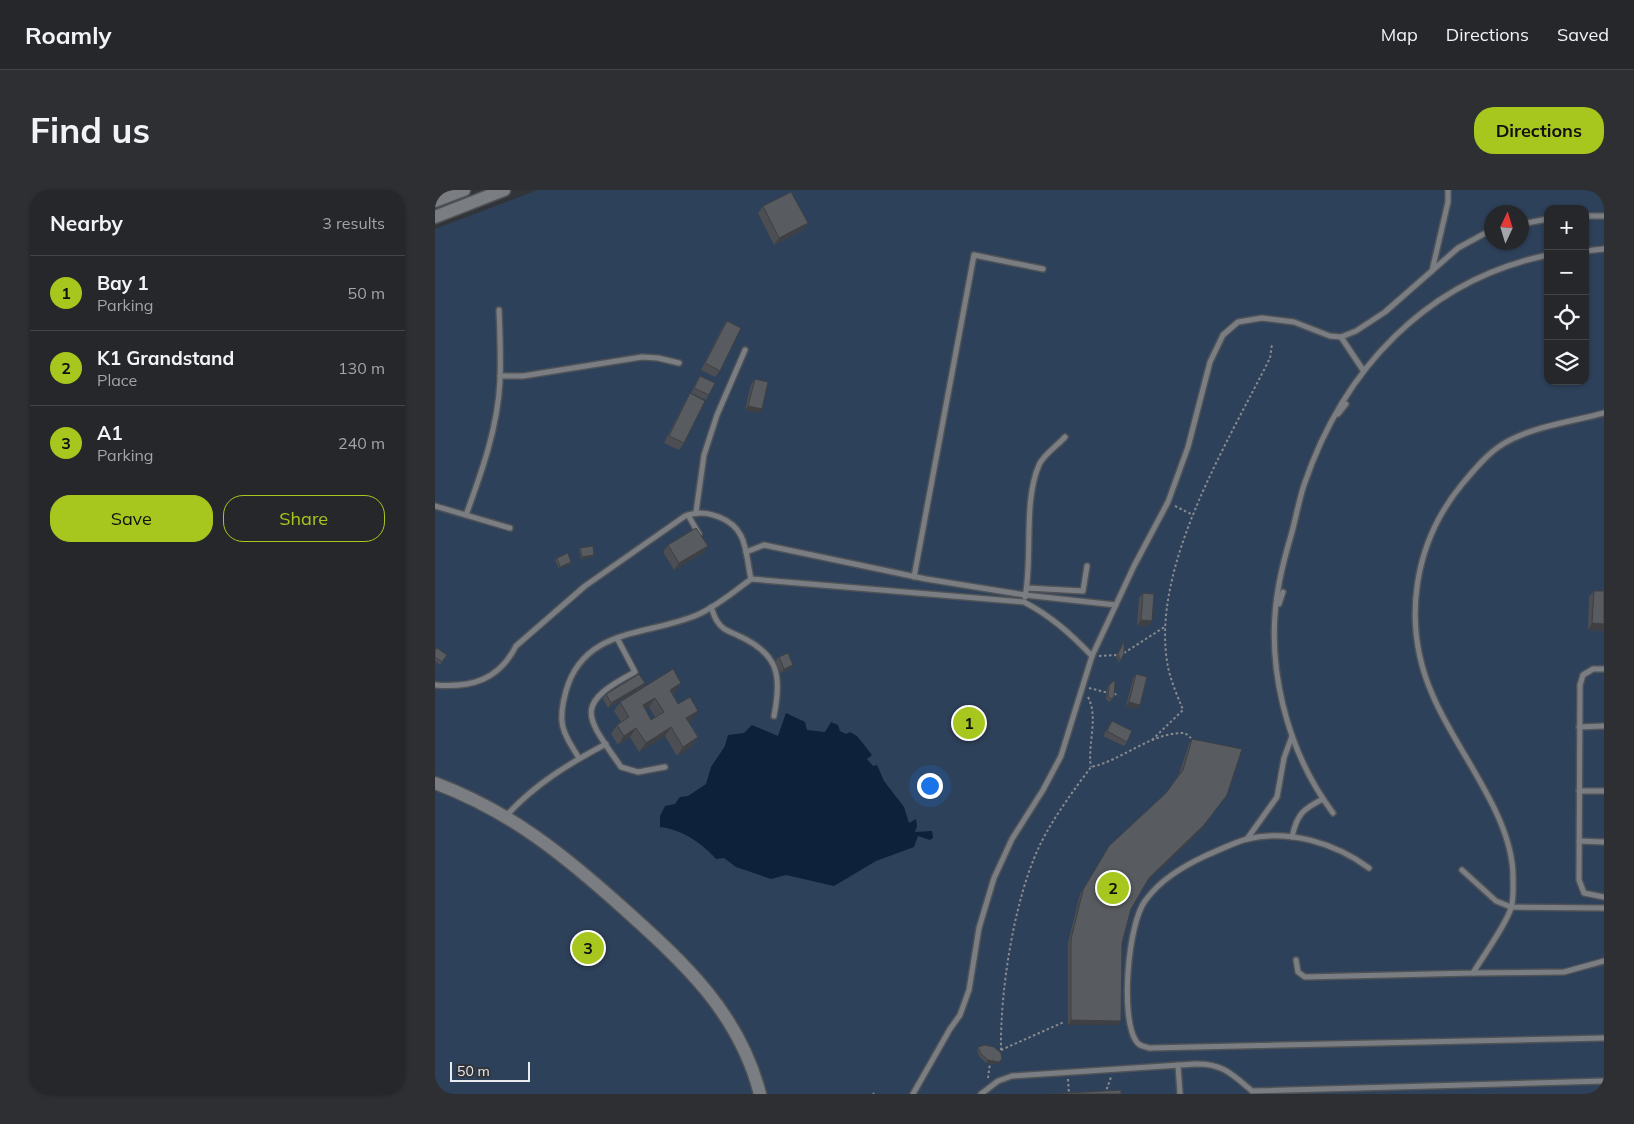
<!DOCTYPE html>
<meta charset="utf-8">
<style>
body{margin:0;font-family:Mulish,sans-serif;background:#2d2f32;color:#f1f3f6}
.controls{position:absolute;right:15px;top:15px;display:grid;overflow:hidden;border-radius:10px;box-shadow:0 1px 4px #0004}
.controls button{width:45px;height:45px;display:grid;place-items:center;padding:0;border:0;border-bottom:1px solid #424447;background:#25272a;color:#f1f3f6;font:25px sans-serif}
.compass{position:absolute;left:1049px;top:15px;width:45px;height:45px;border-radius:50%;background:#25272a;box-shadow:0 1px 4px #0004;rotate:4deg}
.scale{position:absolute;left:15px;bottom:12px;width:80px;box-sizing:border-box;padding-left:5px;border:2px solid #eaecef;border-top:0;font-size:14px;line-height:18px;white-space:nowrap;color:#eaecef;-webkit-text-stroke:4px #313438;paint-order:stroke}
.you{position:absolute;left:494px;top:595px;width:18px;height:18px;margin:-12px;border:4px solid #fff;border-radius:50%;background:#1a73e8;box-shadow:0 0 0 8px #1a73e833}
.badge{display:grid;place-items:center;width:32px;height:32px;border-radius:50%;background:#a7c71e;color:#111;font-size:16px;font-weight:700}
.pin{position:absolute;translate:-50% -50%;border:2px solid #fff;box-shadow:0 1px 5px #0006}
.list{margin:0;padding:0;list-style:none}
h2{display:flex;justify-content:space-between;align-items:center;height:65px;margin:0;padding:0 20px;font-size:21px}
h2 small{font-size:16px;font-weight:400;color:#a3a5a8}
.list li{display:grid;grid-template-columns:32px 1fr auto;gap:15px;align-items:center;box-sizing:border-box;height:75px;padding:0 20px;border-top:1px solid #424447}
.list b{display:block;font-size:19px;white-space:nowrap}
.list p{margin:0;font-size:16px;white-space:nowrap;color:#a3a5a8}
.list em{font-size:16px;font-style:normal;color:#a3a5a8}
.actions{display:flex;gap:10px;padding:15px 20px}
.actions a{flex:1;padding:11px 0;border:1px solid #a7c71e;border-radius:20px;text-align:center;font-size:18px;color:#a7c71e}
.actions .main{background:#a7c71e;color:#111}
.icon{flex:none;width:28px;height:28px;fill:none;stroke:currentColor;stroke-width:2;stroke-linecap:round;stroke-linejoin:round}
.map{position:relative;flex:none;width:1169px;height:904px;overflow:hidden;border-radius:20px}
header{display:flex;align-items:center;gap:30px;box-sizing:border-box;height:70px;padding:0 25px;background:#25272a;border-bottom:1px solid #424447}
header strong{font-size:24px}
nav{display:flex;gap:28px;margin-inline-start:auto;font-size:18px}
.intro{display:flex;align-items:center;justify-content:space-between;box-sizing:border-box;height:120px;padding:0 30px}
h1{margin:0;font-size:35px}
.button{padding:12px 22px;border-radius:20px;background:#a7c71e;color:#111;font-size:18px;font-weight:700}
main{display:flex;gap:30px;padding:0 30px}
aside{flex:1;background:#25272a;border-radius:20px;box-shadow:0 1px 4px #0004}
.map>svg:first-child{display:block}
.green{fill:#2e415a;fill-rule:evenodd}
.water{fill:#0e213b}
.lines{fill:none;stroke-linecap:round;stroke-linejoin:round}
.lane-casing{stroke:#4f5256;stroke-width:8}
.secondary-casing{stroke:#4f5256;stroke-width:15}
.path{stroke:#888a8e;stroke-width:2;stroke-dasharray:2.5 2.5;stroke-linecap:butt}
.lane{stroke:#7a7e83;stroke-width:5}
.secondary{stroke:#7a7e83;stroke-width:12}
.wall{fill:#4c4e53;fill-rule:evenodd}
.shaded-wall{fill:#3e4043}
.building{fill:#585b60;stroke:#3e4043;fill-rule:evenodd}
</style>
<header>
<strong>Roamly</strong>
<nav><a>Map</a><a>Directions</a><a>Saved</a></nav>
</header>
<div class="intro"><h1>Find us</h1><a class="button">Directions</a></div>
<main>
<aside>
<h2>Nearby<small>3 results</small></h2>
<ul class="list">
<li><span class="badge">1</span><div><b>Bay 1</b><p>Parking</p></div><em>50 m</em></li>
<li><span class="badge">2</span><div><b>K1 Grandstand</b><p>Place</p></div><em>130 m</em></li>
<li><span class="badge">3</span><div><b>A1</b><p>Parking</p></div><em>240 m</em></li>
</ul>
<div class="actions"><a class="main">Save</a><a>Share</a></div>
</aside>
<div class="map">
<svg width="1169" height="904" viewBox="0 0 1169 904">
<rect width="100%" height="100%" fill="#313438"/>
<path class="green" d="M103,0H1169V904H0V39ZM1113,19H1150V191H1113ZM1056,22H1086V52H1056Z"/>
<path class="water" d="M351,523L370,532L372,540L390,542L396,532L403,535L405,541L411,544L415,542L422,546L437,565L432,569L438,576L442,575L449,591L469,617L474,633L481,629L482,636L480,642L497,641L498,648L495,650L483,646L479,657L441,671L399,696L351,685L336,689L301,677L289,668L281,669C269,655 247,639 225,637V626L230,616L240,614L245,607L253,606L271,594L276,577L290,556L293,545L309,543L317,535L343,546Z"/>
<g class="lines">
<defs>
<g id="lane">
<path d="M1150,26H1169"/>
<path d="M1086,34L1113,29"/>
<path d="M1150,61L1169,59"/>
<path d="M997,81L1013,12V0"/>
<path d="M906,147L928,180"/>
<path d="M65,186H88L207,167L223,168L244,173"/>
<path d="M903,224L911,214"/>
<path d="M0,316L75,338"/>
<path d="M261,322L269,265L282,225L310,160"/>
<path d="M31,325C47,281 63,237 65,190C66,167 65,144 64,120"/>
<path d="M253,325L264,344"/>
<path d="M311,362L329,355L491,389L590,405L681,415"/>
<path d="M479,387L539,65L608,79"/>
<path d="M592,398L648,401L652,376"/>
<path d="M590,407C598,366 588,312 604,275C608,265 623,255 630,247"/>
<path d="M844,414L848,402"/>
<path d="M276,417C278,421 279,427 282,431C287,440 296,442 304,446C344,464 347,486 339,526"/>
<path d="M182,448L200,482C137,515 151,526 186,577L203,582L230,577"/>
<path d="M1169,479H1158L1148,485L1145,495L1144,690L1149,703L1169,707"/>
<path d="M0,495C36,498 64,490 81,456L150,396L250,326C262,322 271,322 284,327C313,338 310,362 316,389L589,412C616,426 636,444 657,466"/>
<path d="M1144,537L1169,536"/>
<path d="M144,568C127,541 122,533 131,501C149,437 213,446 262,425C281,417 300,401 316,389"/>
<path d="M1144,601H1169"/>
<path d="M898,623C851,560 829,472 844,394C847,377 852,359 857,342C861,327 864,310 869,295C908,180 991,90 1113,65"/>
<path d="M71,626C99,595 133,574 171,554"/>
<path d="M857,647C862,624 868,619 888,609"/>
<path d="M812,649L842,607L849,568L857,546"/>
<path d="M1144,651L1169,652"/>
<path d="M934,678C900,653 854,639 812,649C798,653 784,660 770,666C747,677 725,690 710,711C693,734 685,827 701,851C704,856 708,856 714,858L1169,848"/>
<path d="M1027,680L1061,711L1076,717L1169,718"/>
<path d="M861,770L863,782L870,787L1038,783C1048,766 1071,735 1076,718C1079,709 1078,696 1078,688C1079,627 1021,561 998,506C966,434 978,353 1028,293C1040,279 1052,264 1068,254C1098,236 1136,232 1169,223"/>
<path d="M1038,783L1129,782L1169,771"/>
<path d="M743,875L745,904"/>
<path d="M478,904L515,839L525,825L534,800L544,738L559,688L577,649L608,600L626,566L657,466L699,376L733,312L753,257L775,172L788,145L803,132L827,128L859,132L895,146L906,147L921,141L950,122L1023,58L1056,40"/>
<path d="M546,904L563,891L577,886L760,874C787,873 797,884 817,901L1169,891"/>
</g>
<g id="secondary">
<path d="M0,11L29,0"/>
<path d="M0,27L69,0"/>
<path d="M0,593C75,621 129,665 188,718C248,772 304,822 325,904"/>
</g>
</defs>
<use href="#lane" class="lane-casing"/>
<use href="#secondary" class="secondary-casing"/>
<g class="path">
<path d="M740,316L758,325"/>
<path d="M689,463L731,436"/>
<path d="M664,466L682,465"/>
<path d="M654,498L674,503"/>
<path d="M679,504L684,505"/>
<path d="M653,507C664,528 652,555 656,577"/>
<path d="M717,550L748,520C743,507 736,492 733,477C714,379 792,254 835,168L837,154"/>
<path d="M566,860L629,832"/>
<path d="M562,863L566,860C565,801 579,710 604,657C616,631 638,601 656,577C688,570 716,542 750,543L756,548"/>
<path d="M553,888L555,873"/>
<path d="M633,889L634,904"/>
<path d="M438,903L439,904"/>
<path d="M670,904L676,887"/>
</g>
<use href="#lane" class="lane"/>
<use href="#secondary" class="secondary"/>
</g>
<g class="wall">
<path d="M328,16L373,33L368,40L339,55L323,23Z"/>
<path d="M292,131L285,181L280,187L266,180L287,138Z"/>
<path d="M265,186L274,205L271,210L256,203L262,190Z"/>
<path d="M320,189L324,223L310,220L316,194Z"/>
<path d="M255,203L249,253L244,260L229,253L251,210Z"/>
<path d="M233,355L268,363L239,380L228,362Z"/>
<path d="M145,358L158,367L146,369L144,361Z"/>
<path d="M122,368L136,372L135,374L124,379L120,370Z"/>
<path d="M1159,401H1169V441L1153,440L1154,407Z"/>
<path d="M708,403L714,436L702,435L704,408Z"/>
<path d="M689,451V464L684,473L681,466Z"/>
<path d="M0,460L12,465L5,475L0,471Z"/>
<path d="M344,467L355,479L346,483L340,471Z"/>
<path d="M701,484L702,519L691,516L698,489Z"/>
<path d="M210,493L207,497L173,518L168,509L171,504Z"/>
<path d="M246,493L240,502L237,504L243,514L257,530L253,532L263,547L257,556L242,566L230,546L204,562L195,547L183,555L176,544L182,535L186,532L179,521L185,512ZM214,517L220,527L216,530L210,519Z"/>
<path d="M674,495L678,509L674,512L671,509L672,498Z"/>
<path d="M677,531L692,552L689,556L668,546Z"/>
<path d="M757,549L766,640L712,691L696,719L687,753L686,831L683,835H633V753L645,704L674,656L731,603L744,584L754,554Z"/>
<path d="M543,857L566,871L563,874L551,873L544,866L542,859Z"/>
</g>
<g class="shaded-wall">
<path d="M373,33L368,40L339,55L344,48Z"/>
<path d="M313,216L327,219L324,223L310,220Z"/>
<path d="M273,356L268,363L239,380L244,373Z"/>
<path d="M159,365L158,367L146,369L147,367Z"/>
<path d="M136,372L135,374L124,379L125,377Z"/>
<path d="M706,430L717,431L714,436L702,435Z"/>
<path d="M1157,433L1169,434V441L1153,440Z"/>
<path d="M358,475L355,479L346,483L349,479Z"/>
<path d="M210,493L207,497L173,518L176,513Z"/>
<path d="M246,493L240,502L228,509L235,500Z"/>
<path d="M220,508L214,517L201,524L208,515Z"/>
<path d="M694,512L705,515L702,519L691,516Z"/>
<path d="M263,521L257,530L245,537L251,528Z"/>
<path d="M236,537L230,546L204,562L211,553Z"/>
<path d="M201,538L195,547L183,555L189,546Z"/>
<path d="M263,547L257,556L242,566L248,557Z"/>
<path d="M792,605L766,640L711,692L714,688Z"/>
<path d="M636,830L686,831L683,835H633Z"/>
<path d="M567,869L563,874L551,873L553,870Z"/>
</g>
<g class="building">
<path d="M356,2L373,33L344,48L328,16Z"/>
<path d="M292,131L306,138L285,181L270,173Z"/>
<path d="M265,186L280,193L274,205L259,198Z"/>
<path d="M320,189L333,192L327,219L313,216Z"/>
<path d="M255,203L270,211L249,253L234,246Z"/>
<path d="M261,338L273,356L244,373L233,355Z"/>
<path d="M158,356L159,365L147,367L145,358Z"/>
<path d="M133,363L136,372L125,377L122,368Z"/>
<path d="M1159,401H1169V434L1157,433Z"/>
<path d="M708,403L719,404L717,431L706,430Z"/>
<path d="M689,451V464L685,471L683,464Z"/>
<path d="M2,458L12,465L7,472L0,467V460Z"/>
<path d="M353,463L358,475L349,479L344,467Z"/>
<path d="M238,479L246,493L235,500L243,514L255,507L263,521L251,528L263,547L248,557L236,537L211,553L201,538L189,546L182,535L194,527L185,512ZM220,508L229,522L216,530L208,515Z"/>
<path d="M204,484L210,493L176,513L171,504Z"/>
<path d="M701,484L712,487L705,515L694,512Z"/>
<path d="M680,490L679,507L675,509L673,506L674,495Z"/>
<path d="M677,531L697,541L692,552L672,541Z"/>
<path d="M757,549L807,559L792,605L769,635L714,688L696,719L687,753L686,831L636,830V749L648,700L674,656L731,603L748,580Z"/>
<path d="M550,855L559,857L566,863L567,869L564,872L553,870L546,864L543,857Z"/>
<path d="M686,900V904H614Z"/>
</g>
</svg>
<div class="controls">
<button>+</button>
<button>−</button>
<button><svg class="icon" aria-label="locate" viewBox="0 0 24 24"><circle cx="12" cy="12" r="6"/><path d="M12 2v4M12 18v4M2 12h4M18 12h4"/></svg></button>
<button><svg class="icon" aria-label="layers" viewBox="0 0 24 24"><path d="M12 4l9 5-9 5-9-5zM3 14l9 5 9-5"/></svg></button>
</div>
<svg class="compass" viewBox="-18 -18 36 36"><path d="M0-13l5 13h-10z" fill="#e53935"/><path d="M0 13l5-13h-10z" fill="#a3a5a8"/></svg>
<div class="scale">50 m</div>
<div class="you"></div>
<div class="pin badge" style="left:534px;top:533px">1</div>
<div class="pin badge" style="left:678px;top:698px">2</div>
<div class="pin badge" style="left:153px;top:758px">3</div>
</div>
</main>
